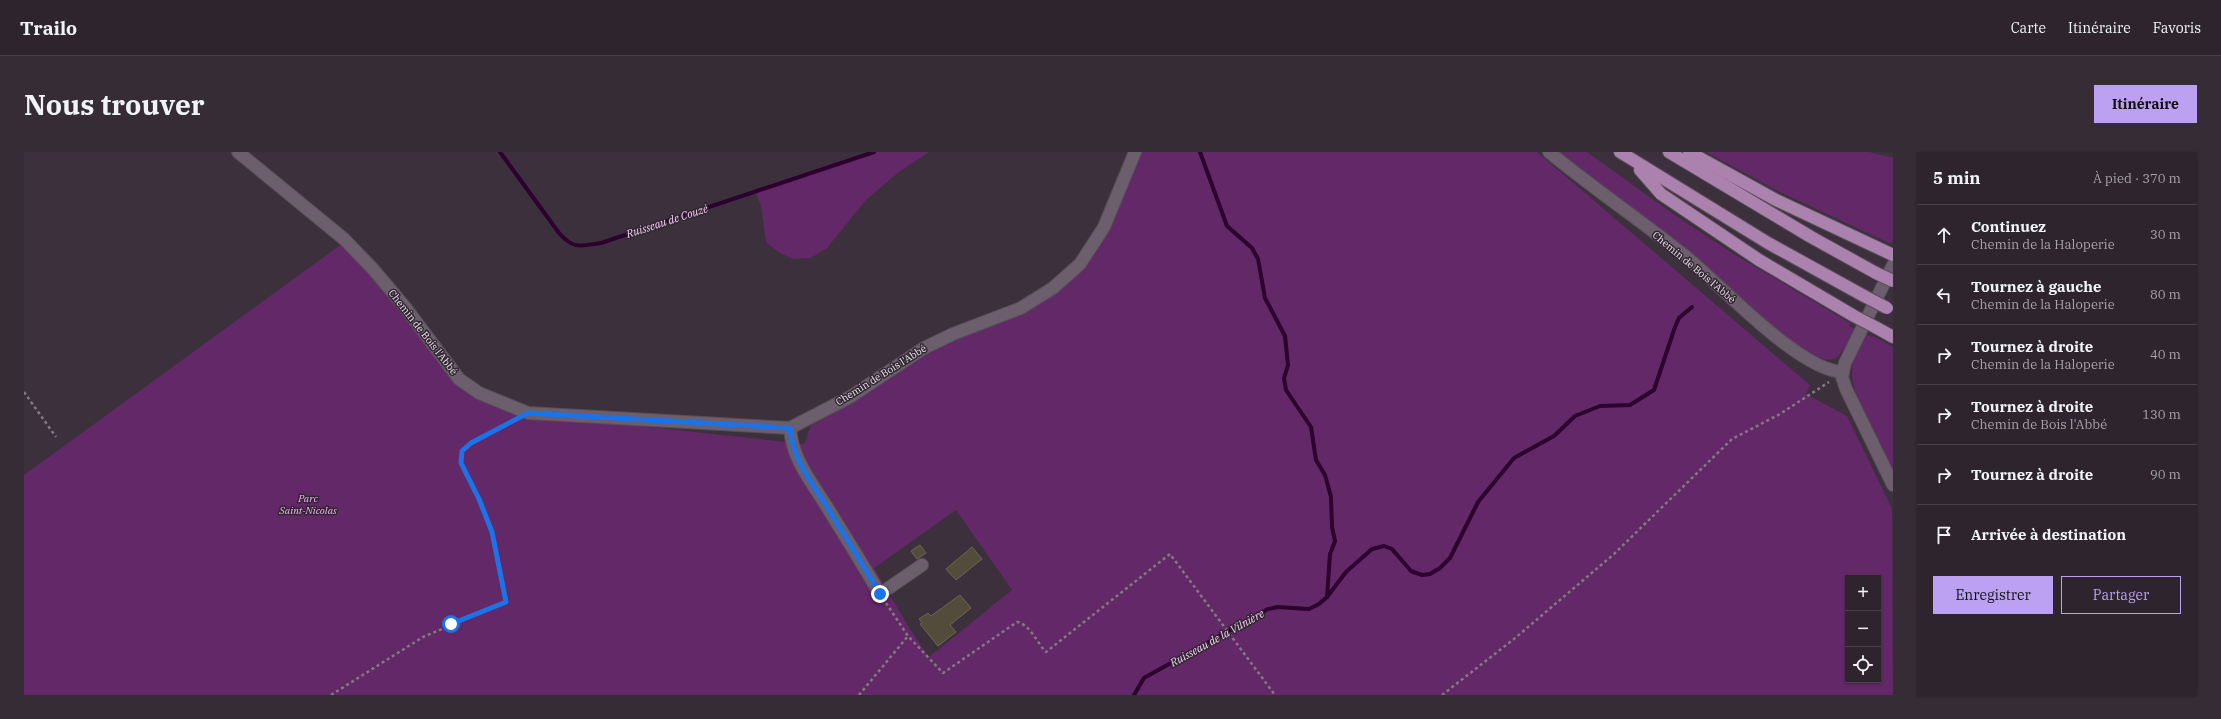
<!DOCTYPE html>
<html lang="fr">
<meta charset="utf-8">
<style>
body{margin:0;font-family:"IBM Plex Serif",serif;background:#352c36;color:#f1f3f6}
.controls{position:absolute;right:12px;bottom:12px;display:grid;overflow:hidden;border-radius:0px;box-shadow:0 1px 3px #0004}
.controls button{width:36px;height:36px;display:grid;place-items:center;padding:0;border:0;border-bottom:1px solid #48414a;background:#2d242e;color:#f1f3f6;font:20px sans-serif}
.stop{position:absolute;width:12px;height:12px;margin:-9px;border:3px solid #1a73e8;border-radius:50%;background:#fff}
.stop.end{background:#1a73e8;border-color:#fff;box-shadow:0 1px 4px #0008}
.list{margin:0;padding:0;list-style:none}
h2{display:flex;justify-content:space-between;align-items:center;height:52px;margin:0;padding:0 16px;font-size:17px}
h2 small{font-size:13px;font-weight:400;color:#a7a4aa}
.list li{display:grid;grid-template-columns:26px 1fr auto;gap:12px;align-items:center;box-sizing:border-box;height:60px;padding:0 16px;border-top:1px solid #48414a}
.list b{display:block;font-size:15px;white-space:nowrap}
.list p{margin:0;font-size:13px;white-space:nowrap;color:#a7a4aa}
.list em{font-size:13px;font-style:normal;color:#a7a4aa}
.actions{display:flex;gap:8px;padding:12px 16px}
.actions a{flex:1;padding:9px 0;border:1px solid #bca0f2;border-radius:0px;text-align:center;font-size:14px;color:#bca0f2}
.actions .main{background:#bca0f2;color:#111}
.icon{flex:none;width:22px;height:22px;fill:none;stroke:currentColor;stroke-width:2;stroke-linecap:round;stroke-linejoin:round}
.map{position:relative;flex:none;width:1869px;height:543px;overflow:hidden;border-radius:0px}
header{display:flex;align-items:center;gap:24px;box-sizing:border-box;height:56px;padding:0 20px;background:#2d242e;border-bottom:1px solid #48414a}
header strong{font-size:19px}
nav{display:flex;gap:22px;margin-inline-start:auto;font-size:14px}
.intro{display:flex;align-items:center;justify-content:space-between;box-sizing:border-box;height:96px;padding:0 24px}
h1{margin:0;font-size:28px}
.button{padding:10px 18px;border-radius:0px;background:#bca0f2;color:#111;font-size:14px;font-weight:700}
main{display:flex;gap:24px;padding:0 24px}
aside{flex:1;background:#2d242e;border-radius:0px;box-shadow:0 1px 3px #0004}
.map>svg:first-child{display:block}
.green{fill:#632867;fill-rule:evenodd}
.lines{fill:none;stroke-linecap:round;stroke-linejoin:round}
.stream{stroke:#2d0030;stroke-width:4}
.building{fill:#534c3b;stroke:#6c6553}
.minor-casing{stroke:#574d58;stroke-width:14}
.trunk-casing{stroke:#574d58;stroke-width:14}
.path{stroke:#837984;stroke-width:2.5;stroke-dasharray:3 3;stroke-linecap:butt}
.minor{stroke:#6c5e6d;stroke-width:12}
.trunk{stroke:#ab81ad;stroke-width:12}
.trunk-bridge-casing{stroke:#574d58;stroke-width:14;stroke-linecap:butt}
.trunk-bridge{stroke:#ab81ad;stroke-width:12}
.route{stroke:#1a73e8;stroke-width:5}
.labels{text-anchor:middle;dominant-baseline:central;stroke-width:3;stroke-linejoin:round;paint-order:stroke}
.street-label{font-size:10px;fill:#ece4ec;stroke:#322632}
.park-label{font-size:10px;font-style:italic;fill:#fab4fd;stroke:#322632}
.water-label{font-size:11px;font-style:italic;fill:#f6d2f7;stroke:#322632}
</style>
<header>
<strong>Trailo</strong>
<nav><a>Carte</a><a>Itinéraire</a><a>Favoris</a></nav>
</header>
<div class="intro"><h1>Nous trouver</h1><a class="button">Itinéraire</a></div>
<main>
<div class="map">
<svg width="1869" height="543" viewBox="0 0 1869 543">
<rect width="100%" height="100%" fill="#3c303d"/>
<g class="green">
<path d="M850,0H905L876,19L842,48L803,96L787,106L769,107L754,100L742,90L737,54L731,39Z"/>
<path d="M1117,0H1513L1786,233L1782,242L1823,264L1868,357L1869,543H0V323L319,91L369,147L427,227L448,243L475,257L521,269L598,272L780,292L787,273L831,247L912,195L1059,117ZM932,358L988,438L905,505L884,474L850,416ZM1824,426H1854V528H1824Z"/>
<path d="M1534,0H1563L1655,66L1708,101L1826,171L1825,174L1831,177C1812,210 1814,216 1777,197Z"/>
<path d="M1682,0H1845L1869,6V89L1867,92L1754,39Z"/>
<path d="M1841,182L1848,185L1849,184L1869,195V318C1859,297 1828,243 1828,223C1827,208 1834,195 1841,182Z"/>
</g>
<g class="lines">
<g class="stream">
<path d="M476,0L535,81C550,98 557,94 577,91L850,0"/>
<path d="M1176,0L1203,74L1228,96L1234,107L1241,146L1261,184L1264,213L1260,226L1262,238L1287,275L1292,308L1301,323L1307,345L1308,375L1311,389L1306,402L1303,445"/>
<path d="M1110,543L1120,526L1244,457L1254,455L1285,457L1295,452L1303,445L1322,420L1348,397L1360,394L1368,397L1387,419L1398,423L1406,422L1416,416L1426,406L1454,350L1490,306L1530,284L1551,264L1576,254L1606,253L1630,238L1651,175L1655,166L1668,155"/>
</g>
</g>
<g class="building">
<path d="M896,393L902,401L893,407L887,399Z"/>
<path d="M948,395L958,407L932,428L922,417Z"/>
<path d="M936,443L947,456L926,473L932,480L914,494L896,472L898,471L895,467L904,461L907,464Z"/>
</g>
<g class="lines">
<defs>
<g id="minor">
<path d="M214,0L320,87L349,117L381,155L435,227L455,241L504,261L766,276L826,245L900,196L929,182L997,156L1029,136L1056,112L1080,75L1111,0"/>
<path d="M1525,0C1569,36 1616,68 1660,103C1696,132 1775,219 1819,220"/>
<path d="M1869,113L1821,211L1818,225L1822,237L1869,333"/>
<path d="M766,276C768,307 787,329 803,355C821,384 839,413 856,442L898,413"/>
</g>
<g id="trunk">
<path d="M1596,0L1744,91L1840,144"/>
<path d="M1645,0L1787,85L1852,121"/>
<path d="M1665,0L1752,48L1869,103"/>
<path d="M1616,18L1637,42L1735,108L1830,164"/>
<path d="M1853,176L1869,185"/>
</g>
</defs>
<use href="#minor" class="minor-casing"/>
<use href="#trunk" class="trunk-casing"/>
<g class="path">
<path d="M0,240L32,285"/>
<path d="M862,451L884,484L919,521L993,470C1006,472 1013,491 1022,500L1146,402L1251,543"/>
<path d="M307,543L399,485L482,450L468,380L455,347L437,311L438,299L447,291L489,269"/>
<path d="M835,543L884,484"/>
<path d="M1418,543L1490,487L1590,402L1708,287L1756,262L1805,230"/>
</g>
<use href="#minor" class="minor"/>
<use href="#trunk" class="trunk"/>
<defs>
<g id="trunk-bridge">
<path d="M1852,121L1869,129"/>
<path d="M1840,144L1863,156"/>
<path d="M1830,164L1853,176"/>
</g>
</defs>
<use href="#trunk-bridge" class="trunk-bridge-casing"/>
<use href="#trunk-bridge" class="trunk-bridge"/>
</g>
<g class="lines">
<path class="route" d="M427,472L482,450L468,380L455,347L437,311L438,299L447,291L504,261L766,276C768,307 787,329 803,355C821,384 839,413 856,442"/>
</g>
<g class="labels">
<g class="street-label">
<text transform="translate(1670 115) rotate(40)">Chemin de Bois l'Abbé</text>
<text transform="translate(399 180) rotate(52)">Chemin de Bois l'Abbé</text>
<text transform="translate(857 223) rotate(-32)">Chemin de Bois l'Abbé</text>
</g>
<g class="park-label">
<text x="284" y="346">Parc<tspan x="284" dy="12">Saint-Nicolas</tspan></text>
</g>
<g class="water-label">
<text transform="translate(643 69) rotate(-18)">Ruisseau de Couzé</text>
<text transform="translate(1193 486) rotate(-29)">Ruisseau de la Vilnière</text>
</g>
</g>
</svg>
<div class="controls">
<button>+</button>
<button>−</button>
<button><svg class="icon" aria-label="locate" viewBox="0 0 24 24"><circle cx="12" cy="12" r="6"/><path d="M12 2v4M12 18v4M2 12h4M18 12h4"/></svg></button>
</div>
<div class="stop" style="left:427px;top:472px"></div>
<div class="stop end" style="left:856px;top:442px"></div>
</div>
<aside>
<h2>5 min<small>À pied · 370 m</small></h2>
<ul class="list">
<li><svg class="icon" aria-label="ahead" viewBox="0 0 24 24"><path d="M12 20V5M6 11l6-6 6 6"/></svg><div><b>Continuez</b><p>Chemin de la Haloperie</p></div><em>30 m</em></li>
<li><svg class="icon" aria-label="left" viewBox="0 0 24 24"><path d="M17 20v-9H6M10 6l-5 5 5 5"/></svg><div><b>Tournez à gauche</b><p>Chemin de la Haloperie</p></div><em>80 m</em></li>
<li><svg class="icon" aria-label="right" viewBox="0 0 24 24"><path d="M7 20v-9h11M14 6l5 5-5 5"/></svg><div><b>Tournez à droite</b><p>Chemin de la Haloperie</p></div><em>40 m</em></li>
<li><svg class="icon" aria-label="right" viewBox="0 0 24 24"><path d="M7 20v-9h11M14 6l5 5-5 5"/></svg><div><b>Tournez à droite</b><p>Chemin de Bois l'Abbé</p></div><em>130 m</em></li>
<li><svg class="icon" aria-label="right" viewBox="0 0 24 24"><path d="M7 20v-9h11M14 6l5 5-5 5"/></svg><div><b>Tournez à droite</b></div><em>90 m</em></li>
<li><svg class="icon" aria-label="arrive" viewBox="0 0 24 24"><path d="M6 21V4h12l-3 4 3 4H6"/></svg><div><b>Arrivée à destination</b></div></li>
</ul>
<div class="actions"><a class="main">Enregistrer</a><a>Partager</a></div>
</aside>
</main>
